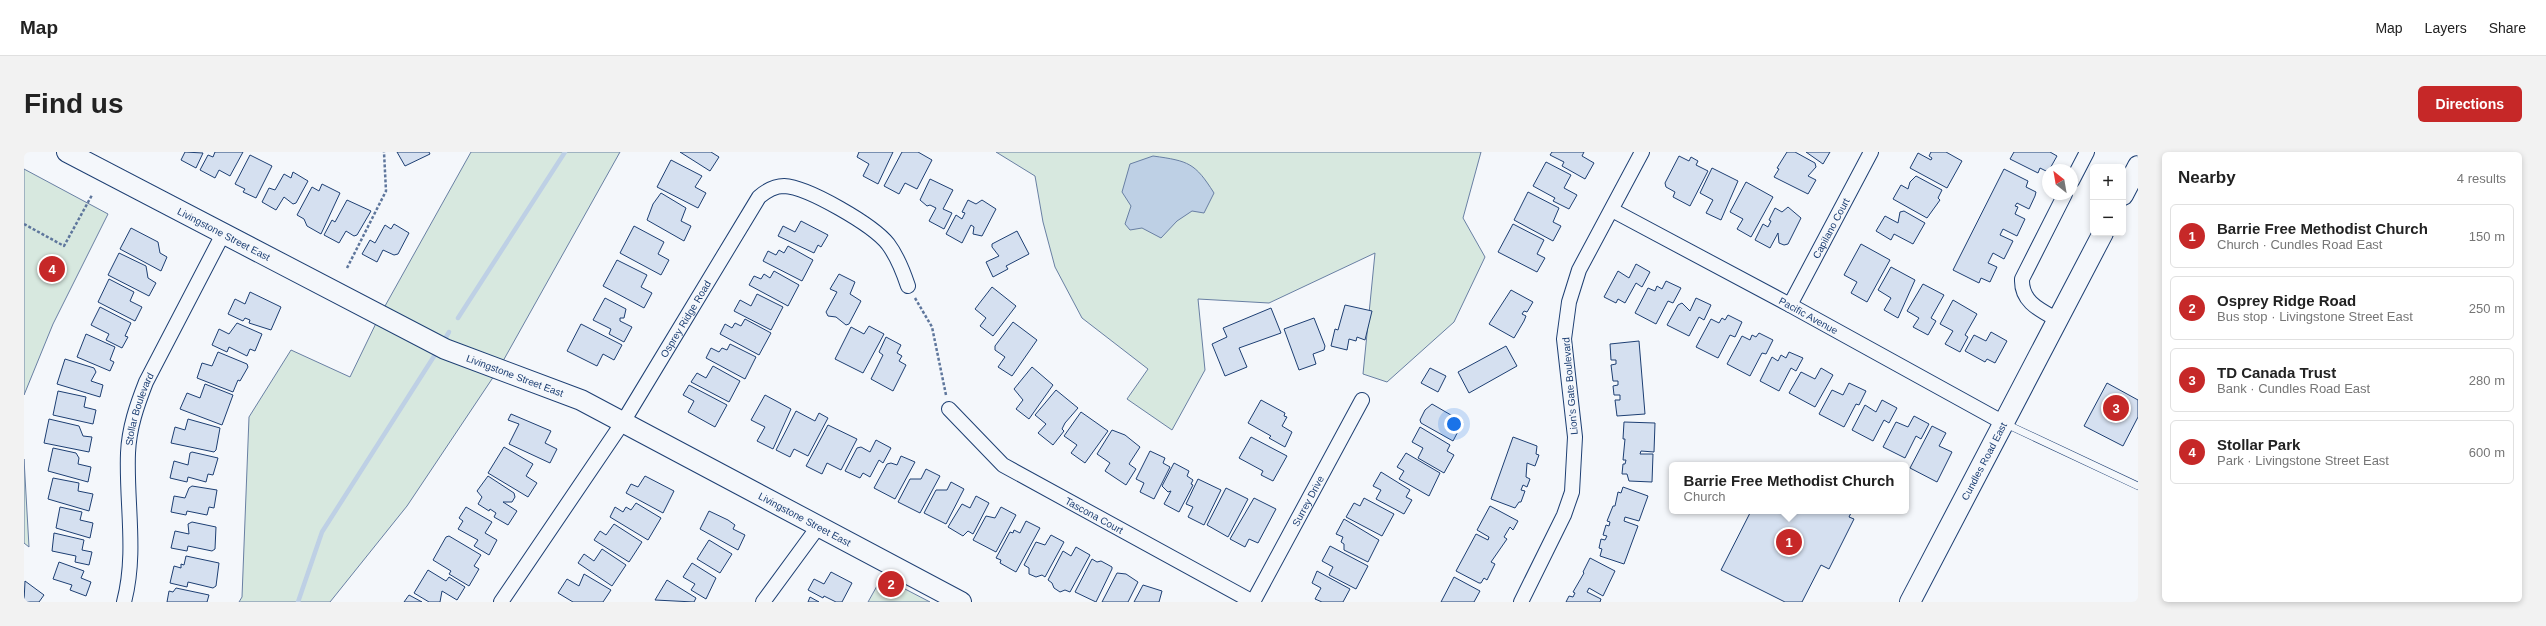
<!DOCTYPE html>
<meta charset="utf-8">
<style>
body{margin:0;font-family:Helvetica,sans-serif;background:#f2f2f2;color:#222}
.controls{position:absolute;right:12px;top:12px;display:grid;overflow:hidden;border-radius:6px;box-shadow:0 2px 6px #0003}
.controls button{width:36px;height:36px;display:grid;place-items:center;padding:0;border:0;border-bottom:1px solid #e0e0e0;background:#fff;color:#222;font:20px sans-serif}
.compass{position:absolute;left:2018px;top:12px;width:36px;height:36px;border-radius:50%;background:#fff;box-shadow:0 2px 6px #0003;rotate:329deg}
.you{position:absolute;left:1430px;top:272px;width:14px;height:14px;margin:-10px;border:3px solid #fff;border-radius:50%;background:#1a73e8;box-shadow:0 0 0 6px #1a73e833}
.badge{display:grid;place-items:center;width:26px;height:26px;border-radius:50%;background:#c62828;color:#fff;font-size:13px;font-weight:700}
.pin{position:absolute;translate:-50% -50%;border:2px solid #fff;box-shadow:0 1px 4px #0006}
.popup{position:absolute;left:1645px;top:310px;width:240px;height:52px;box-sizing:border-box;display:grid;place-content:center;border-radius:6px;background:#fff;filter:drop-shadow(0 1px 3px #0005);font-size:13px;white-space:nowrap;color:#767676}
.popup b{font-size:15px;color:#222}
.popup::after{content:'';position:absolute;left:50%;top:100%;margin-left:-8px;border:8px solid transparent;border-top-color:#fff}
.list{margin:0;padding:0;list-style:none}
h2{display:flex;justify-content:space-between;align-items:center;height:52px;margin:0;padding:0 16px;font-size:17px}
h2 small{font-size:13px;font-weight:400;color:#767676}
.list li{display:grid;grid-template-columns:26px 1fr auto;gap:12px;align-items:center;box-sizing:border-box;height:64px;margin:0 8px 8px;padding:0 8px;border:1px solid #e0e0e0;border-radius:6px}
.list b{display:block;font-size:15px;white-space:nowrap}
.list p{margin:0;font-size:13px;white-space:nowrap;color:#767676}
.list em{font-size:13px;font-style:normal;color:#767676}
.map{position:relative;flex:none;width:2114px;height:450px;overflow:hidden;border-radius:6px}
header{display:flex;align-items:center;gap:24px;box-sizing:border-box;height:56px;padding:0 20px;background:#fff;border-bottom:1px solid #e0e0e0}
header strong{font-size:19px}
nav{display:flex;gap:22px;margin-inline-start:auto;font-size:14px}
.intro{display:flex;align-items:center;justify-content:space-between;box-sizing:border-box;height:96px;padding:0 24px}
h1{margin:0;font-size:28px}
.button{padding:10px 18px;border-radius:6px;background:#c62828;color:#fff;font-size:14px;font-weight:700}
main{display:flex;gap:24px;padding:0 24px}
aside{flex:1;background:#fff;border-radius:6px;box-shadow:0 2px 6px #0003}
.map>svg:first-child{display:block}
.green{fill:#d7e8df;stroke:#687fa3}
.water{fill:#bed0e5;stroke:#687fa3}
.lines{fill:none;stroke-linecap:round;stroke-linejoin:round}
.stream{stroke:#bed0e5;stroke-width:4.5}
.building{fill:#d5e0f0;stroke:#1d3f73}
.lane-casing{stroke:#1d3f73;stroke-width:8}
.street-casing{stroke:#1d3f73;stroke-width:16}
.secondary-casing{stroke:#1d3f73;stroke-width:22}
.path{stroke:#5e769c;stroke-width:2.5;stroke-dasharray:3 2;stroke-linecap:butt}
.lane{stroke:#f4f7fb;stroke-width:7}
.street{stroke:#f4f7fb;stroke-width:14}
.secondary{stroke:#f4f7fb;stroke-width:20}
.labels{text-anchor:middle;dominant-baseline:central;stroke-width:3;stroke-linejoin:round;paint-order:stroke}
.street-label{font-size:10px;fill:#1d3f73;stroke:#f4f7fb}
</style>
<header>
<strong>Map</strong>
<nav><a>Map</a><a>Layers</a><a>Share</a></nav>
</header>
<div class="intro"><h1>Find us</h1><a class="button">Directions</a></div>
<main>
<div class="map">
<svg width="2114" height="450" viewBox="0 0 2114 450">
<rect width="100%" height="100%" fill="#f4f7fb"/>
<g class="green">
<path d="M447,0H596L474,218L383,354L306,450H215L218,445L225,265L267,198L326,225L356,163Z"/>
<path d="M972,0H1457L1439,66L1461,105L1430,170L1363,230L1339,222L1351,101L1245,151L1174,147L1181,218L1148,278L1103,247L1124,217L1058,166L1031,115L1019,70L1011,24Z"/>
<path d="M0,17L84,62L29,172L0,243Z"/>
<path d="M0,307L5,395L0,391Z"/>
<path d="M858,425L906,450H844Z"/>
</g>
<path class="water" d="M1129,4C1165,9 1171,11 1190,41L1180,61L1168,59L1153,69L1137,86L1118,76L1106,78L1101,72L1107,54L1098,40L1106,12Z"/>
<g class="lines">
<g class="stream">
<path d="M434,166L541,0"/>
<path d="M419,190L425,180"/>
<path d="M274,450L298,380L414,198"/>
</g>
</g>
<g class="building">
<path d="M161,0L179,1L172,16L157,8Z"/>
<path d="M191,0H219L206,24L195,18L191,26L176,18L184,3L189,5Z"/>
<path d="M373,0H405L406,2L381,14Z"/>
<path d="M656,0H687L695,5L686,19Z"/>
<path d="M835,0H869L854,32L839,24L845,12L833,5Z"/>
<path d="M878,0H894L908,8L893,37L881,31L875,42L860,34Z"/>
<path d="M1528,0H1560L1558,4L1570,11L1561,27L1538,14L1540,10L1526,3Z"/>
<path d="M1763,0H1771L1791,11L1792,15L1784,24L1792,28L1784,42L1750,25L1755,17L1753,16Z"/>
<path d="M1782,0H1806L1799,12Z"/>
<path d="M1907,0H1922L1938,9L1923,36L1886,16L1894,1L1907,8L1908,6L1905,4Z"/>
<path d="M1990,0H2026L2033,4L2024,20L2016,16L2014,21L1986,7Z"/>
<path d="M226,3L248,14L232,46L219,40L221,37L211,32Z"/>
<path d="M1655,4L1665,9L1667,5L1674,9L1672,13L1684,19L1666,54L1649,45L1651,40L1642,35L1641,31Z"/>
<path d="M647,8L678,24L671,35L682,41L674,56L633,35Z"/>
<path d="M1522,10L1547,23L1540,36L1553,43L1545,57L1529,49L1531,46L1509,34Z"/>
<path d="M1688,16L1714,29L1697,68L1682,61L1689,48L1676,41Z"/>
<path d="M1980,17L2004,29L2002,35L2012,40L2011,44L2005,57L1993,51L1991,54L1994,55L1991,62L2001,67L1993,84L1979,77L1976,83L1989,89L1980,107L1969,101L1964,111L1973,115L1966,130L1957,126L1955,131L1929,118Z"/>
<path d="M269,20L284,29L272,51L269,52L260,45L252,58L238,50L245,36L251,38L260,22L267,26Z"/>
<path d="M1892,24L1918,38L1914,46L1916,48L1903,66L1869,47L1877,33L1884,37L1886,30Z"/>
<path d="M906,27L929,38L919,57L928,61L920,77L905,69L912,56L906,53L903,54L896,48Z"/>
<path d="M1722,30L1749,45L1727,85L1713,77L1719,67L1706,60Z"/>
<path d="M298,32L316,41L297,82L283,74L280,67L273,63L288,35L295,39Z"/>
<path d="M1504,40L1535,56L1529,70L1537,74L1529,89L1490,68Z"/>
<path d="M637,41L662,56L657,69L667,74L660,89L623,68L629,52Z"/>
<path d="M323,48L347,59L333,83L330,84L322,79L315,91L300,83L308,68L311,70Z"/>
<path d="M944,48L952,52L958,48L972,57L958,84L949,82L950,75L947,73L938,91L922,82L932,63L938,67L941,61L938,60Z"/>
<path d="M1764,55L1777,66L1764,92L1760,93L1755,91L1754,81L1746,96L1731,88L1739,72L1744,75L1747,69L1745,68L1751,56L1758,60Z"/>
<path d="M1880,59L1901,71L1889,92L1870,82L1867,88L1852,79L1861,64L1874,71L1876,60Z"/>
<path d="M777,69L804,83L797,95L794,93L790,101L754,84L759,74L771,80Z"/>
<path d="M370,72L385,81L374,102L370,103L359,98L353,110L338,102L346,88L351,91L361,73L367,77Z"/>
<path d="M1489,72L1520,88L1513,102L1521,106L1513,120L1474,100Z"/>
<path d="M610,74L640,90L634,102L645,108L637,123L596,101Z"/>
<path d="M107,76L134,90L136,101L143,105L137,119L96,97Z"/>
<path d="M993,79L1005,102L982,114L984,117L969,125L962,110L975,104L968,95V92Z"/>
<path d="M1837,92L1866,108L1843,150L1827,141L1833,130L1820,123Z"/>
<path d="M764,94L789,108L778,129L739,109L744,99L752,103L755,98L760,101Z"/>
<path d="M95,101L122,114L124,126L132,131L125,144L84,123Z"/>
<path d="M593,108L623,123L617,135L628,141L620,156L579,134Z"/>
<path d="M1612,112L1626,120L1618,135L1612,131L1601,151L1594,147L1592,151L1580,145L1594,119L1605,126Z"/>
<path d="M1867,115L1891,128L1874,166L1860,158L1867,146L1854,138Z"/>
<path d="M750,119L775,133L764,154L725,133L730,124L737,127L740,122L746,126Z"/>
<path d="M815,122L831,130L826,142L837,149L825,172L822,173L812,165L804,164L802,160L813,140L806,137Z"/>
<path d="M85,127L110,140L106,149L118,155L111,169L74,150Z"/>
<path d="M1642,129L1657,136L1649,151L1644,149L1632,172L1611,161L1624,136L1631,139L1633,134L1638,137Z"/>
<path d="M1899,132L1920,143L1907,166L1912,169L1904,183L1889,175L1895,166L1883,159Z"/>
<path d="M968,135L992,154L969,184L956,174L962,166L951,157Z"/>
<path d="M1487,138L1509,150L1503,160L1500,159L1498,162L1502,164L1500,169L1490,186L1465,172Z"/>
<path d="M226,140L257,155L247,178L225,171L226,168L221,166L219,169L204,162L211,147L221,152Z"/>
<path d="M733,142L759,155L747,178L710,159L716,148L727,154Z"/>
<path d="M581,146L602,157L600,166H596V169L608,175L600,190L585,182L587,177L569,168Z"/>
<path d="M1672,146L1687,153L1680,168L1675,165L1665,184L1643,173L1654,153L1658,151L1666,159Z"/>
<path d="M1929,148L1953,162L1941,183L1944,185L1936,200L1921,192L1929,179L1916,172Z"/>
<path d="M1321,153L1348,159L1341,188L1333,185L1332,189L1325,187L1323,198L1307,194L1311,177L1314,178Z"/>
<path d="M76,155L107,171L101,184L104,185L98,196L82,188L85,182L67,173Z"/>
<path d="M1247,156L1257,181L1215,196L1223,215L1201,224L1188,192L1203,185L1199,176Z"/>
<path d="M1704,163L1718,170L1711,185L1706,183L1694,206L1672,195L1687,167L1695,171L1698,166L1701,168Z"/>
<path d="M1290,166L1301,194L1300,198L1289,202L1292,212L1275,218L1260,177Z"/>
<path d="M721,167L747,181L735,203L696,182L701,172L708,176L711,171L717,174Z"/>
<path d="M989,170L1013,188L988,224L974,215L981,205L971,198V194Z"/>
<path d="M213,171L238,182L231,199L226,197L223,204L205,195L203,200L188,193L195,177L205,182Z"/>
<path d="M557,172L598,193L590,208L579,202L573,214L543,199Z"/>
<path d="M845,174L860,182L839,221L811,207L827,175L840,182Z"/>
<path d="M1967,180L1983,189L1971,211L1963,207L1961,210L1941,199L1950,183L1962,189Z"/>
<path d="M1735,181L1749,188L1742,202L1738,201L1726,224L1703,212L1718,184L1726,188L1728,183L1732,185Z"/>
<path d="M62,182L91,195L86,208L90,210L86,219L53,205Z"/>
<path d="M862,185L877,193L873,201L878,204L875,209L882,213L869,239L847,227L859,203L855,200Z"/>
<path d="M1615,189L1621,262L1593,264L1591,248H1596V243H1590L1589,234L1594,233V229H1589L1587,213L1592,212V208H1587L1586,192Z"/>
<path d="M706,192L732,205L721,227L682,206L687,196L695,200L698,196L703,198Z"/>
<path d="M1482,194L1493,214L1445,241L1434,220Z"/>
<path d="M194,200L223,212L224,215L216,229L214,228L209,240L173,226L178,211L188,214Z"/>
<path d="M1765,200L1779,206L1772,219L1767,216L1755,239L1736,229L1748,205L1754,209L1757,203L1762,206Z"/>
<path d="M41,207L70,216L72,220L67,229L79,233L76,245L33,232Z"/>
<path d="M689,214L716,229L705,250L667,230L673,221L682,226Z"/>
<path d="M1008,215L1029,233L1005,267L992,257L999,248L990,237Z"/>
<path d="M1406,216L1422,224L1414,240L1397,231Z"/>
<path d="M1797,216L1809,223L1791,255L1765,241L1777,220L1791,227Z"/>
<path d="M1825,231L1842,239L1835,253L1832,252L1820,275L1795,262L1808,238L1819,243Z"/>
<path d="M2083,231L2114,248V265L2099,294L2060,274Z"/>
<path d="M181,232L209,243L198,273L156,257L163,241L176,246Z"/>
<path d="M665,233L703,253L691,275L664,260L670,249L659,243Z"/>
<path d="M1032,238L1054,256L1041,271L1038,277L1040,279L1029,293L1014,281L1022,272L1011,263Z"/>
<path d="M34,239L62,245L60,255L72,258L69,272L29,263Z"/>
<path d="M741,243L767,257L749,297L733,289L741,275L727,268Z"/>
<path d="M1237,248L1261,261L1260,264L1263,265L1258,274L1268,280L1261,295L1245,286L1247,284L1224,271Z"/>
<path d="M1858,248L1873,256L1865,271L1860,268L1849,289L1828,278L1841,253L1852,260Z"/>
<path d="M1408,252L1439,270L1429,289L1397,271L1396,268L1401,258Z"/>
<path d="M772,259L791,269L795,261L804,266L784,304L770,297L766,305L752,298Z"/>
<path d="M1057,260L1084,279L1061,311L1047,301L1053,293L1040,284Z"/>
<path d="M487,262L527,279L521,291L533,297L526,311L485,292L495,272L484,268Z"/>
<path d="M1890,264L1905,272L1897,287L1892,284L1881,306L1859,295L1872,270L1884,275Z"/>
<path d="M25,267L55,274L59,284L68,285L65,300L20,291Z"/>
<path d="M164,267L196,276L192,298L190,300L147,291L151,275L161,278Z"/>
<path d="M1600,270L1631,271L1630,300L1617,299L1616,302H1629L1628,330L1605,329L1603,322H1598L1599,312H1601L1602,308H1599L1601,287H1599Z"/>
<path d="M804,273L833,287L817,318L803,311L798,322L782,314Z"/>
<path d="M1908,274L1922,281L1915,294L1928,300L1913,330L1886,316Z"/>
<path d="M1396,275L1426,293L1423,299L1430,303L1420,321L1394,306L1399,296L1388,290Z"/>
<path d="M1088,278L1101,283L1116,295L1105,312L1112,317L1102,333L1081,319L1086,311L1073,302Z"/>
<path d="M1227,285L1263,304L1249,329L1237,323L1239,319L1215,306Z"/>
<path d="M1489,285L1513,294L1512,302L1515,303L1511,314L1503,311L1502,325L1506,327L1503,335L1499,333L1497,338L1501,339L1497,350H1495L1491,356L1467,347Z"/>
<path d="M852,288L867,296L859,311L855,308L846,325L839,321L836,326L821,319L833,296L837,295L846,300Z"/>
<path d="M480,295L509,312L502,324L513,331L504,345L464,321Z"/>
<path d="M29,296L52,301L55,306L54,312L67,315L64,330L24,319Z"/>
<path d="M1126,299L1141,306L1139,311L1146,315L1130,347L1116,340L1120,331L1112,327Z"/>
<path d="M168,300L194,306L189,323L184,322L182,330L164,325L163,330L146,326L150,309L164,313L166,301Z"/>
<path d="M1382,301L1416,321L1405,344L1375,327L1380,319L1373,315Z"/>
<path d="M877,304L891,310L871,347L850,336L863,312L867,311L873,313Z"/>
<path d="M1150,311L1165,319L1163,324L1169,328L1167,332L1169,333L1155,360L1140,352L1147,339L1144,340L1138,334Z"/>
<path d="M902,317L916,324L896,361L874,350L886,327H897Z"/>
<path d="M1357,320L1386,338L1382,345L1388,348L1380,362L1352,347L1357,338L1349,334Z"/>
<path d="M464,324L490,341L491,345L488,350H479L493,359L484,373L470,365L472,361L466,357L465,359L454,352L458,345L453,339Z"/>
<path d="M621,324L650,339L639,361L602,341L607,332L614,335Z"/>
<path d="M29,326L55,331L54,339L69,342L65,359L24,347Z"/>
<path d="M1174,327L1197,338L1180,373L1164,365L1169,355L1162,352Z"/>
<path d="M927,330L940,337L922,372L900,361L912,338H923Z"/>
<path d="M168,334L193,338L190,356L185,355L183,363L163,359L162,363L147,360L150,344L161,346L165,336Z"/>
<path d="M1599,335L1624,344L1615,369L1601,365L1600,369L1614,374L1600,412L1576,404L1578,397L1575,396L1577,387L1581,388L1583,384L1579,383L1582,373L1585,374L1586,370L1583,369L1589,354H1591L1594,340L1597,341Z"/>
<path d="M1202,336L1224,347L1204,385L1183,373Z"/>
<path d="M952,344L965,351L949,382L944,379L939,384L924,375L938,352L946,356Z"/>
<path d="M1230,346L1252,357L1234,391L1225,387L1221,395L1206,387Z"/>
<path d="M1340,346L1370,362L1358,384L1322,365L1330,351L1336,354Z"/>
<path d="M612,351L637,366L624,388L586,365L591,355L599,360L602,355L607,358Z"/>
<path d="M1466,354L1494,369L1489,378L1486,375L1480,385L1483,387L1467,410L1471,412L1463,428L1460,426L1457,431H1455L1432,419L1452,382L1464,388L1465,385L1453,378Z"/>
<path d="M36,355L58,360L56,368L69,371L66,386L32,376Z"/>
<path d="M442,355L468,370L461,381L473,388L465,403L450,394L454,388L434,377L439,369L435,366Z"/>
<path d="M977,355L992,363L972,400L949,388L962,364L971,366Z"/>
<path d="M685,359L704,368L711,373L709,377L721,383L714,398L676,377Z"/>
<path d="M1727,359H1828L1825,365L1830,367L1805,417L1797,413L1778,450H1761L1697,418Z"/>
<path d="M1320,367L1355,388L1344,410L1320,398V392L1317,390L1319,385L1312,382Z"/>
<path d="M1002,369L1016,376L992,420L976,411L977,408L972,406L986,380L989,381L990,378L996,381Z"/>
<path d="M168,370L192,375L191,397L188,399L164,394L163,399L147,396L151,379L165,382L164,372Z"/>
<path d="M590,372L618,390L605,410L570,388L576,379L582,383Z"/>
<path d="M30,381L60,388L58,398L68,400L65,413L51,410L52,404L28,399Z"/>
<path d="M1027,383L1040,390L1021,425L1018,423L1012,425L1005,422V416L1000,413L1012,390L1021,393Z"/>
<path d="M425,384L457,403L450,414L455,417L445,434L425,422L427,419L409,408L422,385Z"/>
<path d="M685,388L708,402L696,421L673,407Z"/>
<path d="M1306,394L1344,414L1332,437L1305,423L1309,415L1298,409Z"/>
<path d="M1052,395L1066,403L1046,440L1041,438L1036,440L1030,436L1028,431L1024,428L1039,399L1047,404Z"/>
<path d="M578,397L602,413L588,434L554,411L560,402L570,409Z"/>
<path d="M162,404L195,411L192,434L189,436L164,430L163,435L146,431L150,414L157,416V412L160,413Z"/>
<path d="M1566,406L1591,419L1579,444L1565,436L1563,440L1577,447L1576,450H1542L1545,444L1549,445L1551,441L1549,440L1560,421L1559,420Z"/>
<path d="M1068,407L1073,410L1077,409L1088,415V417L1072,450L1051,440Z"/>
<path d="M35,410L60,419L57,426L67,430L62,444L46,438L48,433L29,427Z"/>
<path d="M668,411L692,426L682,447L667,438L671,432L659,425Z"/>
<path d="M404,418L422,429L425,425L441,435L433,448L418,439L416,450H405L390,441Z"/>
<path d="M1293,419L1326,437L1319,450H1298L1291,447L1297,436L1288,431Z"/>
<path d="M807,420L828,431L818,450H812L800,444L799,446L784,438L790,427L800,432Z"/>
<path d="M1093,421L1102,422L1114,430L1104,450H1078Z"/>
<path d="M560,422L587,438L579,450H549L534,441L543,427L555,434Z"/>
<path d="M1430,425L1456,439L1450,450H1417Z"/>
<path d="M643,428L672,446L670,450L631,448Z"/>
<path d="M1,429L20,443L15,450H0Z"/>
<path d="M1119,433L1138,439L1135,450H1110Z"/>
<path d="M152,436L185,443L183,450H143L145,439L149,440Z"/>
<path d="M385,443L398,450H380Z"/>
<path d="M786,445L795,450H784Z"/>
</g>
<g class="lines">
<defs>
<path id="lane" d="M1982,272L2114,334"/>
<g id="street">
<path d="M2048,29L2063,0"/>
<path id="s1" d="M1588,58L1766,153L1980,271"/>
<path id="s2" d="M1766,153L1847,0"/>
<path d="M2034,168C2016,158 1997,150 1998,127L2041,42"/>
<path id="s3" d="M925,257L979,313L1229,450"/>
<path id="s4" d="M100,450C113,401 102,351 104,301C105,276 113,253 122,230L199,82"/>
<path id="s5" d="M477,450L599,270L735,45C742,39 750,34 760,34C784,35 849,73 864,92C873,104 879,119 884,134"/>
<path d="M739,450L794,375"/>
<path id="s6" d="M1229,450L1338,248"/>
<path d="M1497,450L1540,363L1548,340L1551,285L1540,187L1545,150L1555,118L1618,0"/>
</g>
<g id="secondary">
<path id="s7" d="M43,0L421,197L557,248L937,450"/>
<path d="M2099,43L2114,14"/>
<path id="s8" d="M1886,450L2079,81"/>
</g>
</defs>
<use href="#lane" class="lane-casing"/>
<use href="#street" class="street-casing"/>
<use href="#secondary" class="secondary-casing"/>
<g class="path">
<path d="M0,72L40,94L68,43"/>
<path d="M323,116L362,39L360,0"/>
<path d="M891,146L908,175L922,243"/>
</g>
<use href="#lane" class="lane"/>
<use href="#street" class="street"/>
<use href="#secondary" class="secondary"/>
</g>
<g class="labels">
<g class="street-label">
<text stroke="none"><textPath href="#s2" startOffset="87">Capilano Court</textPath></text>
<text stroke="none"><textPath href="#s7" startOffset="177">Livingstone Street East</textPath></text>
<text stroke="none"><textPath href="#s1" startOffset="223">Pacific Avenue</textPath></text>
<text stroke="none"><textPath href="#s5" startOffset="338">Osprey Ridge Road</textPath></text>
<text stroke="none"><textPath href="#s7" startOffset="501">Livingstone Street East</textPath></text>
<text transform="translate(1546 234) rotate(-95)">Lion's Gate Boulevard</text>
<text stroke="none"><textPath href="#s4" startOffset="195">Stollar Boulevard</textPath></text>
<text stroke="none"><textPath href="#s8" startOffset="159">Cundles Road East</textPath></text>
<text stroke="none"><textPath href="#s6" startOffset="115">Surrey Drive</textPath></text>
<text stroke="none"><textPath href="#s3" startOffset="182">Tascona Court</textPath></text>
<text stroke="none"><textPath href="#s7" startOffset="825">Livingstone Street East</textPath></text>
</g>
</g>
</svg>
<div class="controls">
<button>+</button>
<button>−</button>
</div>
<svg class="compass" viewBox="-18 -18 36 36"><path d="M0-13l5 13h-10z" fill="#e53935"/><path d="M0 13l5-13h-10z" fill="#767676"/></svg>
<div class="you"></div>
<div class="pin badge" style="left:1765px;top:390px">1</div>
<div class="popup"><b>Barrie Free Methodist Church</b>Church</div>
<div class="pin badge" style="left:867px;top:432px">2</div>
<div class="pin badge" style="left:2092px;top:256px">3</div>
<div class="pin badge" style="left:28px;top:117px">4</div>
</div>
<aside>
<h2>Nearby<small>4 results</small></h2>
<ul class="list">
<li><span class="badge">1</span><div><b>Barrie Free Methodist Church</b><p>Church · Cundles Road East</p></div><em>150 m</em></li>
<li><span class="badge">2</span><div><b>Osprey Ridge Road</b><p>Bus stop · Livingstone Street East</p></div><em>250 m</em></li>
<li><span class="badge">3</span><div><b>TD Canada Trust</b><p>Bank · Cundles Road East</p></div><em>280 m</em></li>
<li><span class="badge">4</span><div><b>Stollar Park</b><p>Park · Livingstone Street East</p></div><em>600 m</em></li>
</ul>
</aside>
</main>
